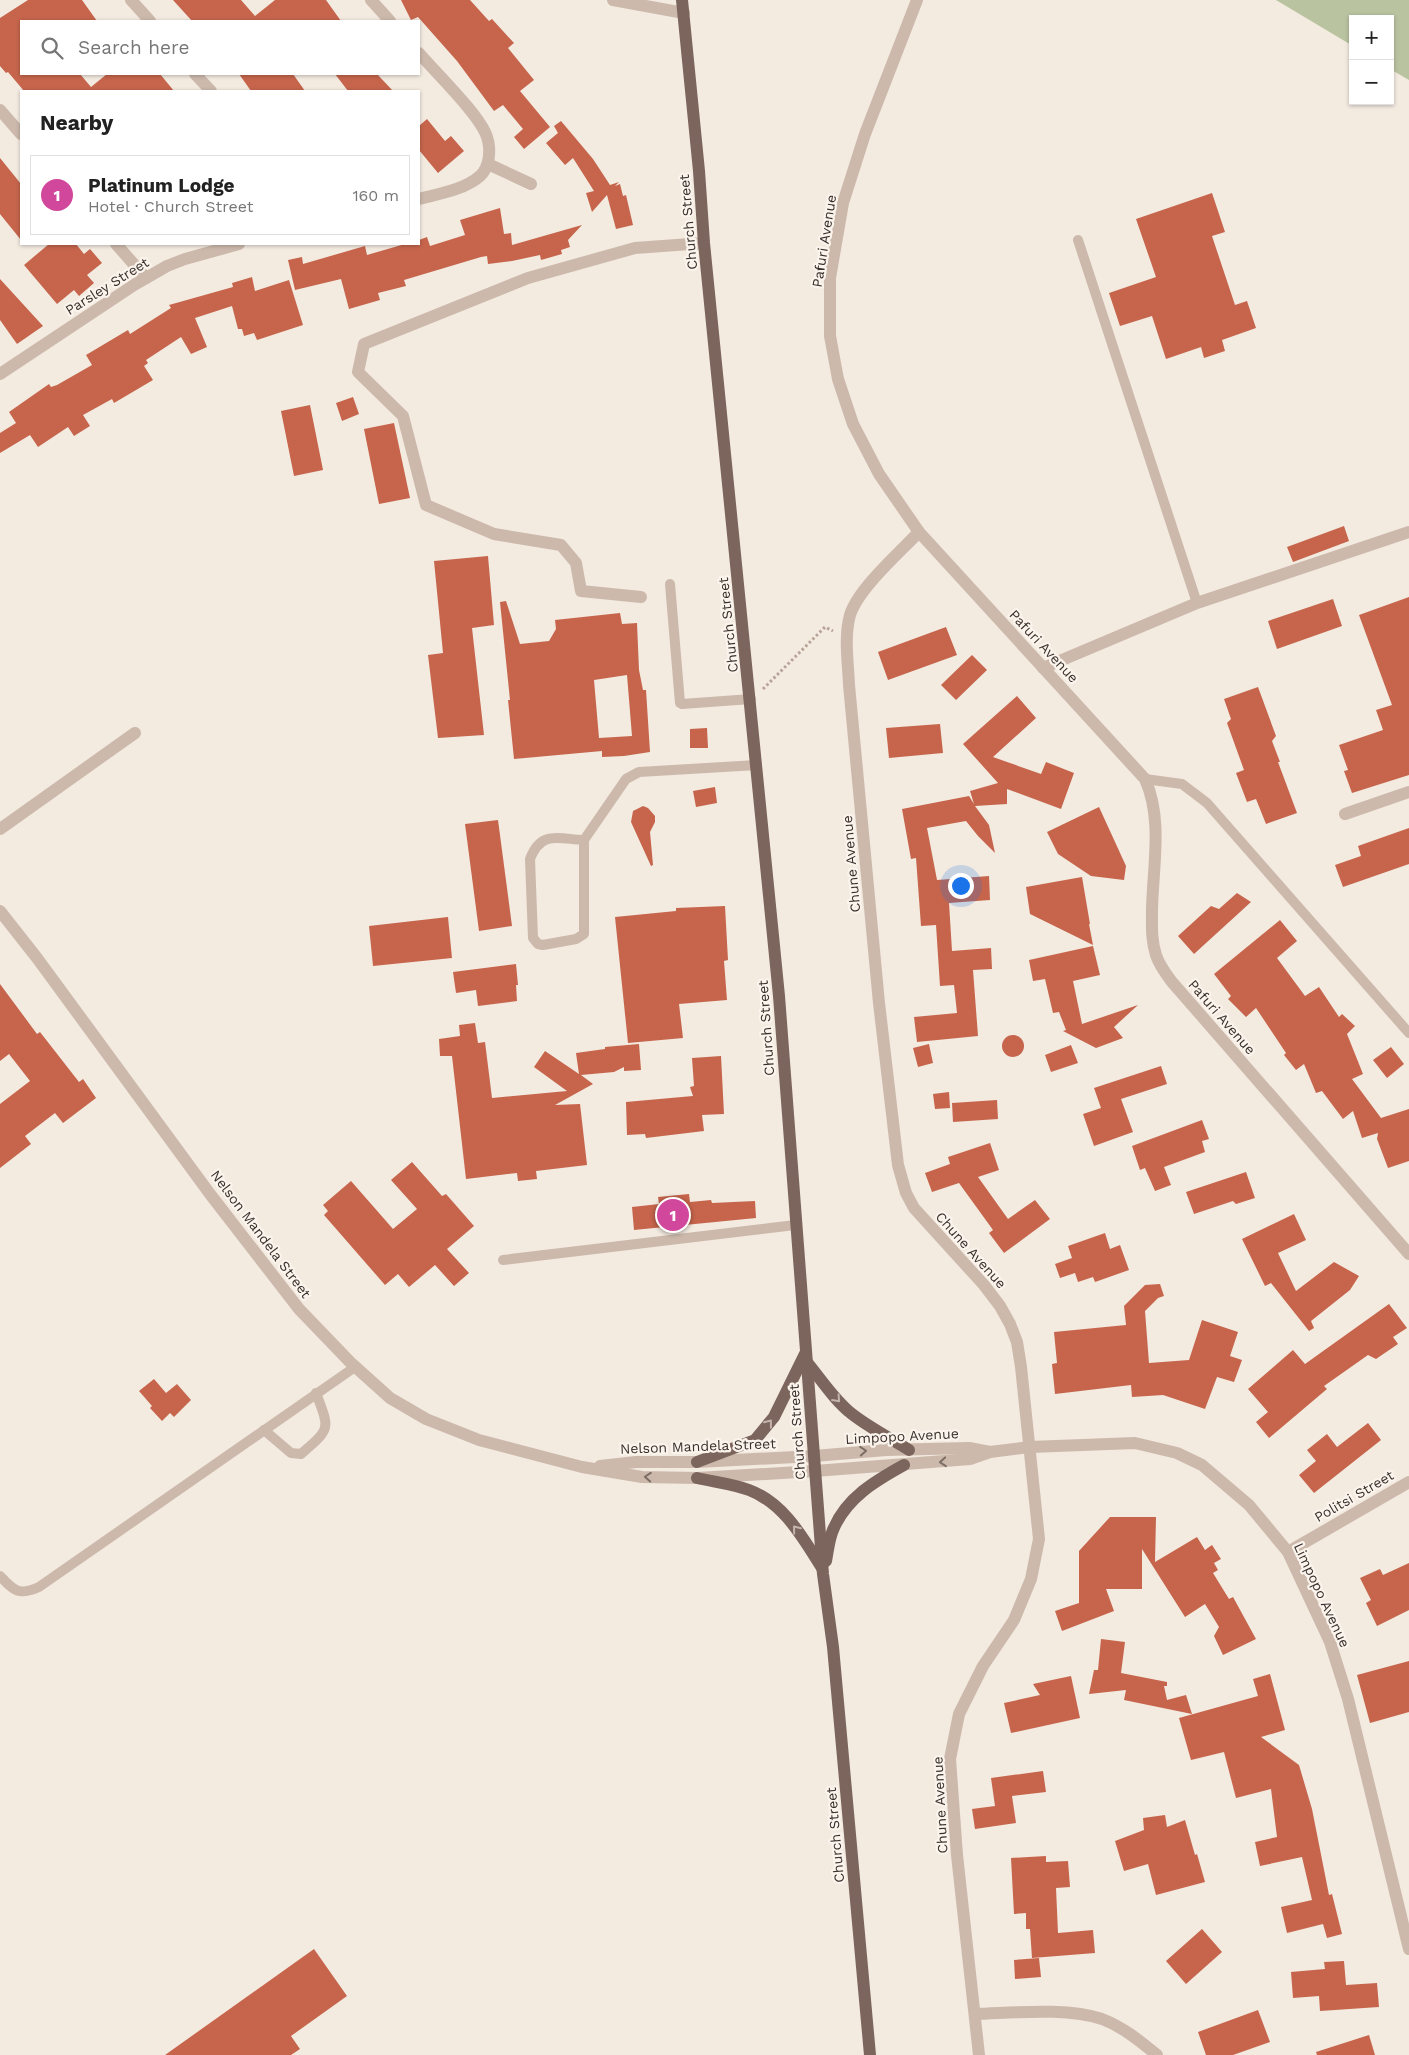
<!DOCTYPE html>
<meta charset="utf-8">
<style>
body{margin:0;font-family:"Work Sans",sans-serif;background:#f6f6f6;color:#222}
.controls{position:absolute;right:15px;top:15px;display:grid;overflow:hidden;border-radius:0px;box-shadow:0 1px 4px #0004}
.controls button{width:45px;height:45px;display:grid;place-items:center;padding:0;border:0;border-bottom:1px solid #e0e0e0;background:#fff;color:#222;font:25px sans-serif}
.you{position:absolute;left:960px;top:885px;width:18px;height:18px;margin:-12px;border:4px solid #fff;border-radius:50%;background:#1a73e8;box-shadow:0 0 0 8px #1a73e833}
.badge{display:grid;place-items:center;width:32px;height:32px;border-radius:50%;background:#7c3aed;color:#fff;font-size:16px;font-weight:700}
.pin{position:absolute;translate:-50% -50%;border:2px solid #fff;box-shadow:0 1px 5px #0006}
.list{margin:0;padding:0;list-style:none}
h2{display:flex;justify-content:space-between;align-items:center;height:65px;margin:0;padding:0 20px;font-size:21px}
h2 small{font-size:16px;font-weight:400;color:#767676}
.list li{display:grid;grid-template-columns:32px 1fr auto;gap:15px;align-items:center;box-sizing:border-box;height:80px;margin:0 10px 10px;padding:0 10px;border:1px solid #e0e0e0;border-radius:0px}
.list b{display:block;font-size:19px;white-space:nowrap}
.list p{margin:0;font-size:16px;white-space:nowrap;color:#767676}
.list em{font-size:16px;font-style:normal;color:#767676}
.icon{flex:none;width:28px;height:28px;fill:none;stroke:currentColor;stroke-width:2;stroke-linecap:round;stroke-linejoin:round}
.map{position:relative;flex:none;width:1409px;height:2055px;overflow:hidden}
.search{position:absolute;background:#fff;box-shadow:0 1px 4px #0004;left:20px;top:20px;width:400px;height:55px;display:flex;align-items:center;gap:12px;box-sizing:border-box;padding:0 18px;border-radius:0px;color:#767676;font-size:19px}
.panel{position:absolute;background:#fff;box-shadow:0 1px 4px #0004;left:20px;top:90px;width:400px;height:155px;border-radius:0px}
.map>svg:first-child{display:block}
.green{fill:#b9c3a0}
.building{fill:#c6654c;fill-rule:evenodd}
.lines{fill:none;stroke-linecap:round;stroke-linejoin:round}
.path{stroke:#b8a396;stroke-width:3;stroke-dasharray:2.5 2.5;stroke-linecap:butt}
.service{stroke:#ccb9ac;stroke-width:10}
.minor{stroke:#ccb9ac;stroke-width:12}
.tertiary{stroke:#ccb9ac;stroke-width:12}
.primary{stroke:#7c655c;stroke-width:12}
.oneway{stroke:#c2b4ac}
.oneway2{stroke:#7c6d65}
.labels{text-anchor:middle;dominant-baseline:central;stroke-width:4.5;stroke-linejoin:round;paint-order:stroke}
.street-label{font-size:14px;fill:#3a2f2b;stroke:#fbf4ed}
</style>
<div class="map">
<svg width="1409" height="2055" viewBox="0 0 1409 2055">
<rect width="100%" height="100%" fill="#f3eae0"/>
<path class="green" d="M1276,0H1409V80L1390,69V19H1353V46Z"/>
<g class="building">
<path d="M28,0H82L97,21H21V74H80L91,87L107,74H160L174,91H24L8,72L6,73L0,66V18Z"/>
<path d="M173,0H241L255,16L275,0H326L341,21H192Z"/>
<path d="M401,0H470L489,21L492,19L514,43L508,48L534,80L520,91L550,127L524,149L514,137L523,129L503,105L494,111L457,61L418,17L411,20Z"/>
<path d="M239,74H293L305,91H251Z"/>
<path d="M335,74H377L393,91H348Z"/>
<path d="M427,119L445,141L451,136L464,151L438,173L419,150V126Z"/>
<path d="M561,121L593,159L610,185L619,182L615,186L620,184L623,196L626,195L633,225L616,229L607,195L592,212L586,193L594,191L573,158L565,165L546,143L558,133L554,126Z"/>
<path d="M0,158L21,184V240L0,214Z"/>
<path d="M1212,193L1225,232L1212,236L1235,305L1247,301L1256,328L1222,340L1225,351L1204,358L1201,347L1166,359L1152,316L1120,326L1109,293L1156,277L1136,219Z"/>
<path d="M500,208L504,234L511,233L512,245L582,225L568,240L570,247L561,250L562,254L541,260L540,255L512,261L488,264L487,256L481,257L404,280L406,286L378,293L380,300L349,309L341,279L295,290L288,260L302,257L303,264L365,246L367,255L405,244H419V240L427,237L430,246L465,235L460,220Z"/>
<path d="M49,244H76L84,254L90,249L102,263L87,275L94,283L79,296L74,290L57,304L24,265Z"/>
<path d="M252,277L255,291L289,280L303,325L257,340L254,333L244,336L242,329H238L232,306L195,318L207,347L191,354L181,337L146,360L148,363L144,366L153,380L114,403L112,399L83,415L90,426L74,436L68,427L38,447L30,435L0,453V433L16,423L9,412L49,384L51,387L57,385L92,365L86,355L128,330L130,334L171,308L169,305L233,287L232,283Z"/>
<path d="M0,279L43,326L17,344L0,320Z"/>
<path d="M353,397L359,414L342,421L336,403Z"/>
<path d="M310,405L323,470L294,476L281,411Z"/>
<path d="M394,423L410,498L379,504L364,429Z"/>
<path d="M1344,526L1349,541L1293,562L1287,547Z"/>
<path d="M488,556L494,625L472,628L484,735L438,738L428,655L443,653L434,561Z"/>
<path d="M1409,597V775L1352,793L1344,771L1348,770L1339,745L1383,730L1376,710L1392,705L1359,615Z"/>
<path d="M1333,599L1342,626L1277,649L1268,621Z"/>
<path d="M506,601L520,644L549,641L556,629L555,620L620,613L622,624L637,623L639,670L643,690H646L650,752L624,756L602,757V751L514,759L508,700H510L500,602ZM627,675L632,736L599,738L594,680Z"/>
<path d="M946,627L957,655L888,680L878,652Z"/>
<path d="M972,655L987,670L956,700L941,685Z"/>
<path d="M1258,687L1276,736L1272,741L1280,762H1278L1297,813L1266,824L1256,799L1247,802L1236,773L1244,770L1227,723L1231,719L1224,699Z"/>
<path d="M1017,696L1036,718L993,757L1041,774L1046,762L1074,773L1061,809L1007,789V804L975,806L989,825L995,853L978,836L966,821L927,828L937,880L989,876L990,900L949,903L952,951L991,948L992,969L973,970L978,1036L917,1042L914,1017L957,1013L954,985L940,986L936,925L921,926L916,858L911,859L902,809L969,796L974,804L970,791L998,783L963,744Z"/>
<path d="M940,724L943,753L889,758L886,728Z"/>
<path d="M707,728L708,748H690V729Z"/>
<path d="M715,787L717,803L696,807L693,791Z"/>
<path d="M643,806L648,808L655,816V822L650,832L653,865L651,866L631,822L633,811Z"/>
<path d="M1099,807L1126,866L1124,880L1091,876L1058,854L1047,832Z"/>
<path d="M498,820L512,926L479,931L465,824Z"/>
<path d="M1409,828V864L1343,887L1335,865L1361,856L1358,846Z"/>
<path d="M1082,877L1090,924H1089L1093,945L1030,914L1026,887Z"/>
<path d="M1237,893L1251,902L1194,954L1178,936L1211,906L1219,909Z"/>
<path d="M725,906L728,960L724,961L727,1000L679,1004L683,1038L628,1043L615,917L676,911V908Z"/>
<path d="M448,917L452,958L373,966L369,926Z"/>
<path d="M1280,920L1297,941L1277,958L1305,996L1319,987L1339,1017L1342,1014L1355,1026L1347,1034L1363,1074L1352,1079L1381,1118L1409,1109V1161L1388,1168L1377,1139L1378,1133L1362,1138L1353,1111L1343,1119L1322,1091L1316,1093L1304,1064L1296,1070L1284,1055L1286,1053L1256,1008L1246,1017L1228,999L1231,996L1214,974Z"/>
<path d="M1093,946L1100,975L1073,981L1082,1024L1138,1005L1114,1027L1123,1038L1096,1048L1063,1031L1066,1030L1059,1012L1053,1013L1045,979L1033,981L1029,960Z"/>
<path d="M516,964L518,985H516L517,1001L478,1006L476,990L456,993L453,972Z"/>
<path d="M0,984L37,1034L40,1032L79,1082L83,1079L96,1098L63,1123L55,1113L25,1136L31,1144L0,1168V1104L30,1081L9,1054L0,1061Z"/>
<path d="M475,1023L478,1043L485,1042L492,1098L567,1091L534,1067L545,1051L579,1074L576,1053L605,1049V1047L639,1044L641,1070L624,1071V1067L614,1072L581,1075L593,1084L555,1105L580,1104L587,1165L536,1171L537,1179L518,1181L517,1173L466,1179L452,1056H440L439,1039L460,1036L459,1025Z"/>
<circle cx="1013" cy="1046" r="11"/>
<path d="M929,1044L933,1063L918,1067L913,1048Z"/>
<path d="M1071,1045L1078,1063L1051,1072L1045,1055Z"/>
<path d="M1391,1047L1404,1064L1387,1078L1373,1060Z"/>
<path d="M721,1056L724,1114L702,1115L704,1131L646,1138L645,1134L627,1135L626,1102L693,1096L690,1087L694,1086L692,1058Z"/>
<path d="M1161,1066L1167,1084L1121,1099L1133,1132L1094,1146L1083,1114L1101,1108L1094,1088Z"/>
<path d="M949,1092L950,1108L935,1109L933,1094Z"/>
<path d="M997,1100L998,1119L953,1122L952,1103Z"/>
<path d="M1202,1120L1209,1139L1202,1141L1205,1152L1164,1167L1171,1185L1155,1191L1145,1168L1140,1170L1132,1146Z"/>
<path d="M990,1143L999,1170L978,1177L1008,1219L1035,1200L1050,1219L1004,1253L989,1233L993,1230L959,1183L932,1192L925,1173L950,1164L948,1157Z"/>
<path d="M412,1162L442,1196L446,1194L474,1226L447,1249L469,1273L454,1286L435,1265L409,1287L398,1274L385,1285L324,1215L328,1211L323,1205L351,1181L393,1229L417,1209L391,1180Z"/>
<path d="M1246,1172L1255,1198L1236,1204L1233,1201L1194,1214L1186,1192Z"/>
<path d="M689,1194L690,1202L711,1200L712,1203L755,1201L756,1218L634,1230L632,1207L659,1204L658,1197Z"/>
<path d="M1294,1214L1306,1240L1278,1253L1296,1291L1334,1262L1359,1276L1350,1290L1311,1321L1314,1328L1309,1331L1271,1283L1265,1286L1242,1239Z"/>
<path d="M1105,1233L1110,1249L1120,1245L1129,1270L1095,1282L1093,1277L1078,1282L1075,1273L1060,1278L1055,1264L1072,1258L1068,1246Z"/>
<path d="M1160,1284L1164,1296L1158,1298L1145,1311L1149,1363L1189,1360L1202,1320L1238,1332L1230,1356L1242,1360L1234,1382L1217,1377L1205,1409L1163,1395L1132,1397L1131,1385L1055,1394L1052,1364L1057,1363L1054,1332L1126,1325L1124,1306L1145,1285Z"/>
<path d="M1389,1304L1407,1328L1393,1337L1398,1344L1376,1359L1368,1355L1324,1386L1327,1389L1269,1438L1256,1422L1268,1412L1248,1389L1293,1350L1305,1364Z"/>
<path d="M154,1379L166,1393L177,1384L191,1400L174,1417L170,1413L162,1421L150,1408L152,1406L139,1391Z"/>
<path d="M1368,1423L1381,1440L1314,1493L1299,1475L1316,1461L1307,1450L1327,1434L1337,1447Z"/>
<path d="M1110,1517H1156L1155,1562L1197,1537L1205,1550L1212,1545L1221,1559L1214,1563L1218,1570L1213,1573L1229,1599L1233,1597L1256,1639L1223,1655L1214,1636L1219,1627L1205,1604L1185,1617L1142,1549V1589H1106L1114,1611L1062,1631L1055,1611L1079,1603V1551Z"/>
<path d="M1409,1563V1610L1377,1626L1366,1603L1371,1600L1360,1578L1380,1569L1383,1575Z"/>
<path d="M1101,1639L1125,1642L1121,1673L1167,1682V1686H1164L1167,1700L1186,1695L1192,1714L1124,1700L1126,1690L1089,1694L1094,1670H1098Z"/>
<path d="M1409,1661V1712L1370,1723L1357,1675Z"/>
<path d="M1270,1674L1285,1730L1261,1737L1299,1765L1312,1809L1329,1895L1332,1894L1342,1934L1327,1938L1323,1924L1287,1933L1281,1907L1312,1900L1302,1857L1260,1866L1255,1842L1277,1837L1271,1789L1236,1798L1224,1752L1191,1760L1179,1718L1258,1696L1253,1679Z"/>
<path d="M1071,1676L1080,1718L1011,1733L1004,1703L1040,1695L1033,1684Z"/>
<path d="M1043,1771L1046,1792L1012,1796L1016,1823L975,1829L972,1809L995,1806L991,1778Z"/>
<path d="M1165,1815L1167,1827L1185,1820L1195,1855L1197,1854L1205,1882L1156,1895L1148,1864L1124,1871L1115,1841L1144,1830L1143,1818Z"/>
<path d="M1046,1856V1862L1068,1861L1070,1887L1056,1888L1058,1933L1093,1930L1095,1953L1032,1958L1030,1929H1026V1913L1014,1914L1011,1858Z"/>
<path d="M1202,1929L1222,1952L1186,1984L1166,1961Z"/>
<path d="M314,1949L347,1996L291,2036L300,2049L291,2055H165Z"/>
<path d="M1039,1958L1041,1977L1015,1979L1014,1960Z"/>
<path d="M1344,1961L1346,1985L1377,1983L1379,2007L1320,2011L1319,1996L1293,1998L1291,1972L1325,1969L1324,1962Z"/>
<path d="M1258,2010L1270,2042L1233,2055H1206L1198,2032Z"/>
<path d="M1369,2035L1375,2055H1317L1316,2052Z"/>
</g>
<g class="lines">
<path class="path" d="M763,689L825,627L833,631"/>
<g class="service">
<path d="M1078,240L1197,603"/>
<path d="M670,584L680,703L682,704L751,699"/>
<path d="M1145,779L1182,784L1207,803L1409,1033"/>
<path d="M584,840C558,839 541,830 530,859L533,938L538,944L543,945L576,939L584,934V840L626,779L639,772L757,765"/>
<path d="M503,1260L795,1225"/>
<path d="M264,1430L291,1453L301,1454C331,1428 330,1430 316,1393"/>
<path d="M0,1576C14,1591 19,1596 39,1587L355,1367"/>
</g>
<g class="minor">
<path d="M131,0L150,21"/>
<path d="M371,0L390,21"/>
<path d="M613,0L684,13"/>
<path d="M917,0L865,134L843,203L830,278V336L838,379L853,424L879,474L919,532L1145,779C1163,819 1153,866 1152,909C1152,925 1151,940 1156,955C1159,965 1166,974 1172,982L1409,1254"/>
<path d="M419,53C435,72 480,115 487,137C491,149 490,167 480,176C464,190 438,194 419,199"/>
<path d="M195,74L211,91"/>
<path d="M0,110L21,134"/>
<path d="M488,164L531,184"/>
<path d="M116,244L146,278"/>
<path d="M0,374L134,285L167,266L185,259L239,244"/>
<path d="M919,532C899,553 858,589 850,615C844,637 848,662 849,685L879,1003L898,1165L906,1193L914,1208L984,1285L1000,1306L1010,1324L1017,1342L1021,1367L1039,1539L1031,1579L1014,1620L983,1666L959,1714L950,1759L957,1855L979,2055"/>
<path d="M641,597L581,591L576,563L561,545L494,534L426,505L403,416L358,372L364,344L528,278L635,248L704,243"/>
<path d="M1043,668L1197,603L1409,532"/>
<path d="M1345,814L1409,792"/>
<path d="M0,829L135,733"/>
<path d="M814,1456L886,1450L969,1448L990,1452"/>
<path d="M815,1471L970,1459L990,1452L1030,1447L1135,1443L1177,1453L1202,1465L1249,1505L1288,1552L1330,1642L1348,1699L1409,1949"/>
<path d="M1288,1552L1409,1482"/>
<path d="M975,2014C1012,2013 1067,2007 1102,2019C1123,2027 1140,2041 1157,2055"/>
</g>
<g class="tertiary">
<path d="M0,911L37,958L210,1194L299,1309L350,1362L390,1398L426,1419L479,1440L582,1467L642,1477L697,1478L815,1471"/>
<path d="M600,1466L636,1462H697L814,1456"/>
</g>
<g class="primary">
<path d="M682,0L699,171L704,243L779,996L823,1574L833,1647L870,2055"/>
<path d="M806,1361C821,1379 834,1400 852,1414C870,1428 890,1438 909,1450"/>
<path d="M697,1462L755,1440L774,1417L805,1354"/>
<path d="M697,1478C714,1482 733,1484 749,1490C784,1503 803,1538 822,1568"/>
<path d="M826,1561C828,1551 829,1539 833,1530C846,1498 875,1481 904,1465"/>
</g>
</g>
<defs><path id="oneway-chevron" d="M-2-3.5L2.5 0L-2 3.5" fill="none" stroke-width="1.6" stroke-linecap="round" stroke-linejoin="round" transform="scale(1.25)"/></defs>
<g class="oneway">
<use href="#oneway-chevron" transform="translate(837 1399) rotate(48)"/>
<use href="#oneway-chevron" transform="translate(769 1423) rotate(-52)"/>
<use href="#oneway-chevron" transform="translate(796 1529) rotate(-129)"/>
</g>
<g class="oneway2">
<use href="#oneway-chevron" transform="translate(863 1451) rotate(-4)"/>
<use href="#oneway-chevron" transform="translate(943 1462) rotate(175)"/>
<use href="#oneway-chevron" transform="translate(648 1477) rotate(-176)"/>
</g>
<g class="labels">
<g class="street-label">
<text transform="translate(688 222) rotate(-95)">Church Street</text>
<text transform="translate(824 241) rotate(-81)">Pafuri Avenue</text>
<text transform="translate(107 286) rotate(-32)">Parsley Street</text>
<text transform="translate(728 625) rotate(-96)">Church Street</text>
<text transform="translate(1044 646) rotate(47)">Pafuri Avenue</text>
<text transform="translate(851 864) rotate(-95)">Chune Avenue</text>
<text transform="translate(1222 1017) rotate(49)">Pafuri Avenue</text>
<text transform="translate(766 1028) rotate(-94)">Church Street</text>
<text transform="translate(261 1234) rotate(53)">Nelson Mandela Street</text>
<text transform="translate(971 1250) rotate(48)">Chune Avenue</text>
<text transform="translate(797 1432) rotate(-94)">Church Street</text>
<text transform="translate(902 1436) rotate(-3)">Limpopo Avenue</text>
<text transform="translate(698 1446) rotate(-2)">Nelson Mandela Street</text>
<text transform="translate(1354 1496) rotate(-30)">Politsi Street</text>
<text transform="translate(1322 1595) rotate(65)">Limpopo Avenue</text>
<text transform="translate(940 1805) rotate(-93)">Chune Avenue</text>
<text transform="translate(835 1835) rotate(-95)">Church Street</text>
</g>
</g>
</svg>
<div class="controls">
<button>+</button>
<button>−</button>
</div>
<div class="you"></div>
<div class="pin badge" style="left:673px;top:1215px;background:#d1479c">1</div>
<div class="search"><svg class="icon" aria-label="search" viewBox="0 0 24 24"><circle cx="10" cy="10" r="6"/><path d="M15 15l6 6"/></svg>Search here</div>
<section class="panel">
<h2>Nearby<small></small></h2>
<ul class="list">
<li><span class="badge" style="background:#d1479c">1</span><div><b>Platinum Lodge</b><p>Hotel · Church Street</p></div><em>160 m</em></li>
</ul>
</section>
</div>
